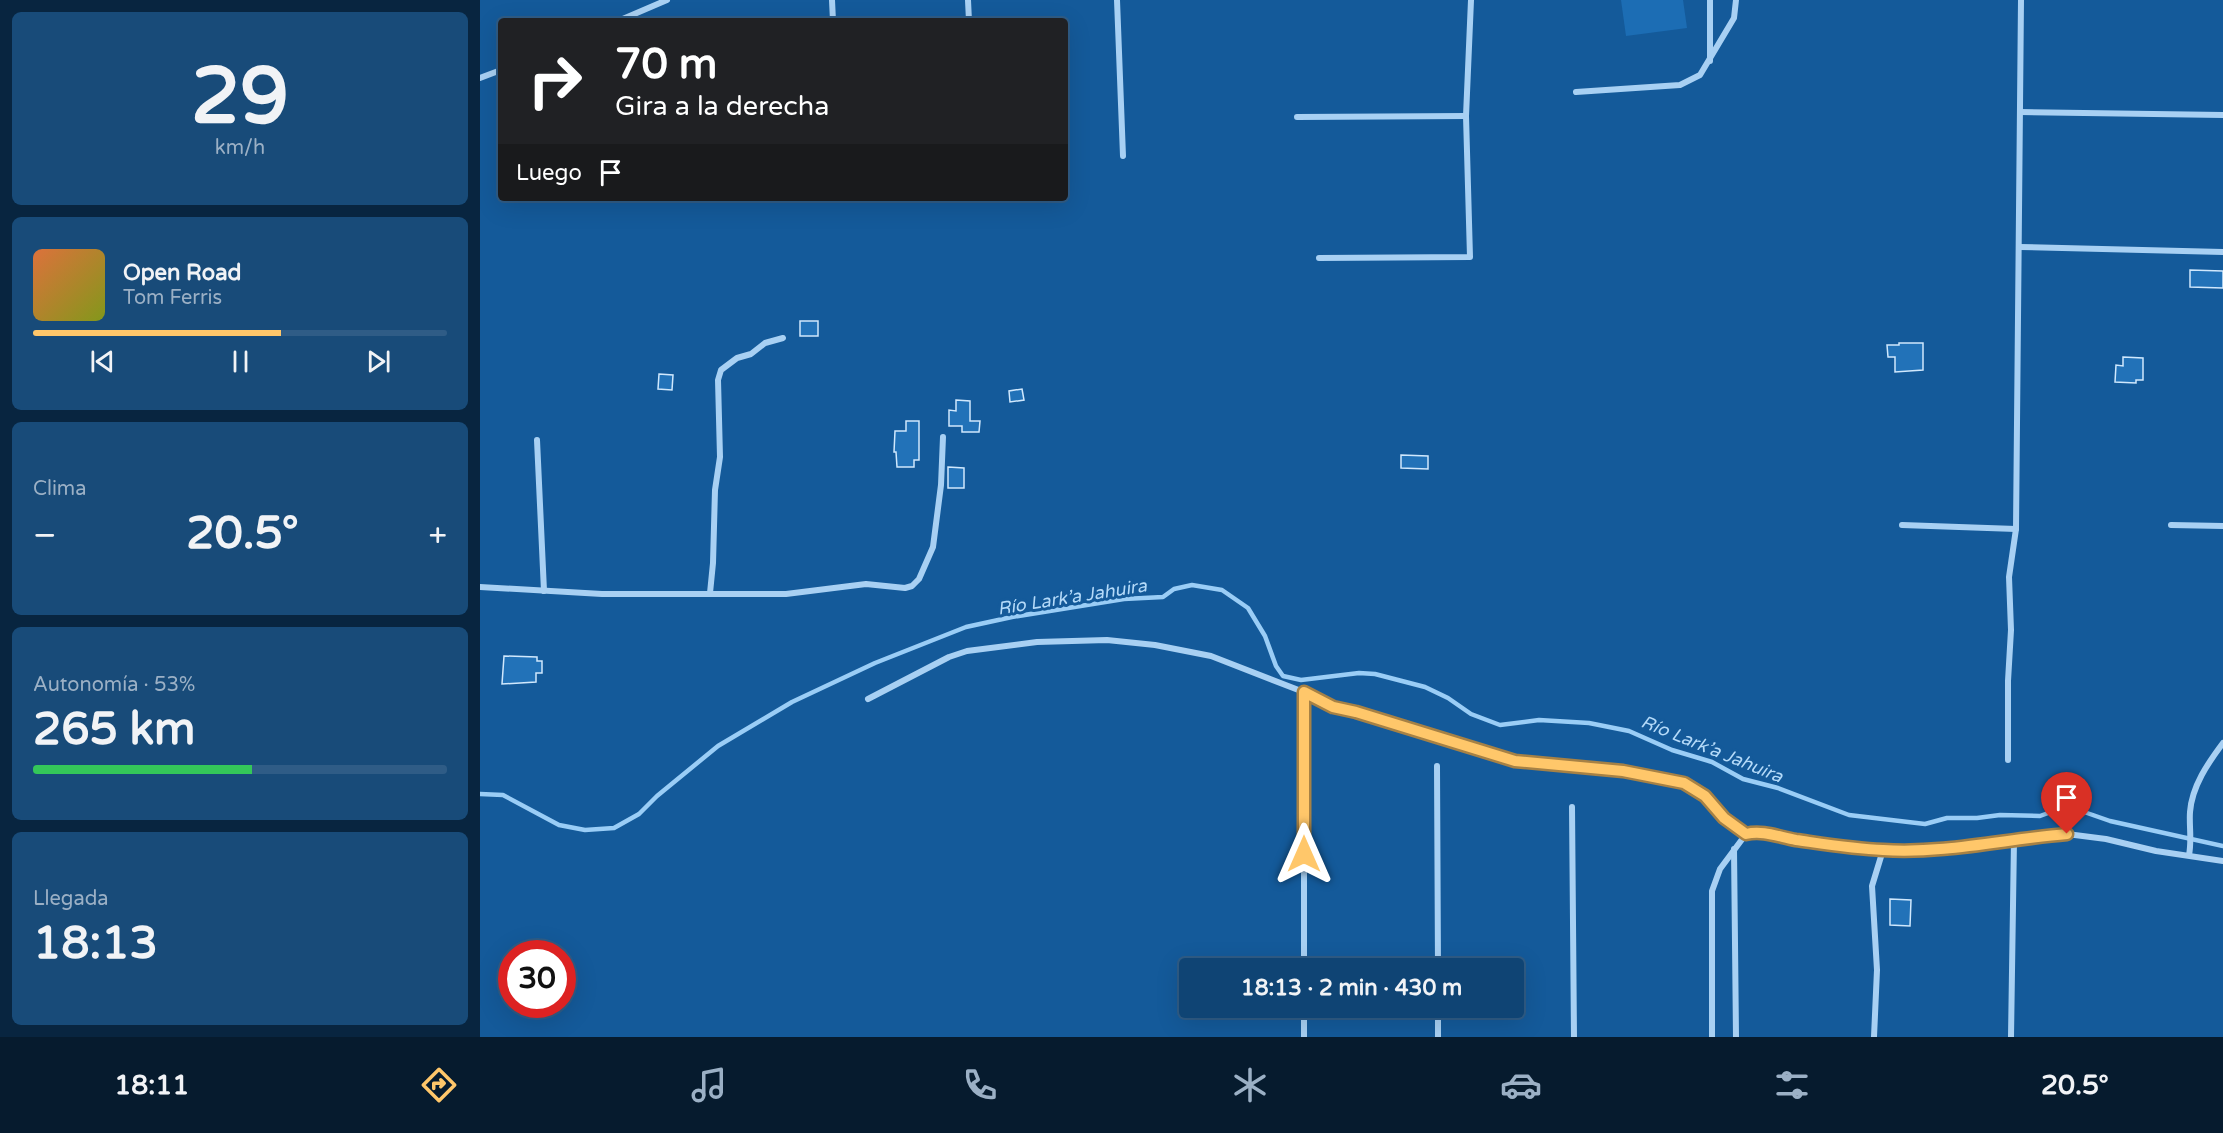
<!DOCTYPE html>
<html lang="es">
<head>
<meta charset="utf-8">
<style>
  body { margin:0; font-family:"Varela Round",sans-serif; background:#184b79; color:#f1f3f6; height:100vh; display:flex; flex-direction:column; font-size:22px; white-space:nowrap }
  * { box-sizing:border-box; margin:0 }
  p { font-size:20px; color:#9bb0c5 }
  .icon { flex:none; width:33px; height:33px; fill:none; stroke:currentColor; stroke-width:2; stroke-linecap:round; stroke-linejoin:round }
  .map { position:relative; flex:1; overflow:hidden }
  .details { display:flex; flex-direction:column; gap:12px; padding:12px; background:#082540; width:480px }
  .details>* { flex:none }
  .top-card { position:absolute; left:18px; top:18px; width:570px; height:183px; border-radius:6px; box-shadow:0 6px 24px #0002,0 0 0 2px #2f5c86; background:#202124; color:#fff; overflow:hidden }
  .speed { position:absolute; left:18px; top:940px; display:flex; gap:12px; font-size:30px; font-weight:700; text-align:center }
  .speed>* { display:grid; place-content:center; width:78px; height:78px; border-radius:50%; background:#0f4474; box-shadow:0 6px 24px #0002,0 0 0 2px #2f5c86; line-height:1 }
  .speed .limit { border:9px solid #d22; background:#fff; color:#111 }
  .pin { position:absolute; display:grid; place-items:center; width:51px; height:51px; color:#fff; margin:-62px -26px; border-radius:50% 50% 50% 0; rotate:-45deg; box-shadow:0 0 6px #0007 }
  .pin .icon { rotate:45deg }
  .me { position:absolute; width:66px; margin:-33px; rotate:0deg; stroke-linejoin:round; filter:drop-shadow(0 0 4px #0008) }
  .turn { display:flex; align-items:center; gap:21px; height:126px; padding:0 18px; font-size:27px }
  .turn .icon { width:78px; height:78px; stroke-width:2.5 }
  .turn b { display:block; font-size:42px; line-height:51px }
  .then { display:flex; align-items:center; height:57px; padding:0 18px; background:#0003; gap:12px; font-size:22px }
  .big { font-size:45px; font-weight:700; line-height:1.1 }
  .details .widget { flex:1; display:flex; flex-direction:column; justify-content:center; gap:9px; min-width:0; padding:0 21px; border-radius:9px; background:#184b79 }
  .details .dial { align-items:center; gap:0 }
  .dial b { font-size:78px; line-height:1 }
  .song { display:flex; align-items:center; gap:18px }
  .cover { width:72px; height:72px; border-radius:9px; background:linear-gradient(135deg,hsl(20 70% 55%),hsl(70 70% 35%)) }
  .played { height:6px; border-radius:3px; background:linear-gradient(90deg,#ffc76a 60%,#2f5c86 60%) }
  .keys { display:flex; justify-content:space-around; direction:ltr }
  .heat { display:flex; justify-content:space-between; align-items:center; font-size:33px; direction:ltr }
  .charge { height:9px; border-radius:4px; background:linear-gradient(90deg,#34c759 53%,#2f5c86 0) }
  .trip { position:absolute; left:699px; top:958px; width:345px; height:60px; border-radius:6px; background:#0f4474; box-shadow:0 6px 24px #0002,0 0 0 2px #2f5c86; font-weight:700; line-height:60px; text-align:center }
  .tab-bar { display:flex; height:96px; justify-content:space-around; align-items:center; background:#061b2e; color:#9bb0c5 }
  .tab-bar .icon { width:42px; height:42px }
  .tab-bar .on { color:#ffc76a }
  .tab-bar b { font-size:27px; color:#f1f3f6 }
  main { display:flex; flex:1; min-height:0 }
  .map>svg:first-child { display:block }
</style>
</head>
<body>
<main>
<section class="details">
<div class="widget dial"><b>29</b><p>km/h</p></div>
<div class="widget">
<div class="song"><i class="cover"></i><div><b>Open Road</b><p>Tom Ferris</p></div></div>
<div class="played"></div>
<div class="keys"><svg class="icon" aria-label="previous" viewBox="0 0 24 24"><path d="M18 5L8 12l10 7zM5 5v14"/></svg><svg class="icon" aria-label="pause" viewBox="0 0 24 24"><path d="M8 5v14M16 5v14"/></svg><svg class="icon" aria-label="next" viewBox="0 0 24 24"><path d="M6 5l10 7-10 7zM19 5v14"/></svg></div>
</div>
<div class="widget"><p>Clima</p>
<div class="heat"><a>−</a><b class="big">20.5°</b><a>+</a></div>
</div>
<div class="widget"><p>Autonomía · 53%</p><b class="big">265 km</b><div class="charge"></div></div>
<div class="widget"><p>Llegada</p><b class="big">18:13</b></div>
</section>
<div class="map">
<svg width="1743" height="1037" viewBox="0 0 1743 1037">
  <rect width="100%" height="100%" fill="#145a9a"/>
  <!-- green -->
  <path fill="#1c6db4" d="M 1141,0 L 1203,0 L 1207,28 L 1146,36 Z"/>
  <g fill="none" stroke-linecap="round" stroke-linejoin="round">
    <!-- stream -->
    <path stroke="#9acdf6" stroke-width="4.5" d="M 0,794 L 23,795 L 79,825 L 105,830 L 134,828 L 159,814 L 177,796 L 238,746 L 312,702 L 395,663 L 486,627 L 532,617 L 644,599 L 683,597 L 694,589 L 712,585 L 742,590 L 768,608 L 785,636 L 796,666 L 803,676 L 821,680 L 879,673 L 895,674 L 945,687 L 968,698 L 991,714 L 1020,725 L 1059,720 L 1109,723 L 1149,731 L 1192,750 L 1232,762 L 1263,779 L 1298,788 L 1369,815 L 1445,824 L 1467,818 L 1497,818 L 1520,815 L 1560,816 L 1587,806 L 1630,821 L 1743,846"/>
  </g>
  <!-- building -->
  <g fill="#2272b8" stroke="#d0e8fd" stroke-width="1.5">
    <path d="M 1710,270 L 1743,271 L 1743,288 L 1710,287 Z"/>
    <rect x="320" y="321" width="18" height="15"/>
    <path d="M 1419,343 L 1443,343 L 1443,370 L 1415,372 L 1415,357 L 1408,357 L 1407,345 L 1419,345 Z"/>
    <path d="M 1643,357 L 1663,358 L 1663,380 L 1656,380 L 1656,383 L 1635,382 L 1636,365 L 1643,366 Z"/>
    <path d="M 179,374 L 193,375 L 192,390 L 178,389 Z"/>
    <path d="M 542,389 L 544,400 L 530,402 L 529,391 Z"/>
    <path d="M 476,400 L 490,401 L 490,421 L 500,421 L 499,432 L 482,432 L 482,426 L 469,426 L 469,410 L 476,411 Z"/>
    <path d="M 426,421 L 439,421 L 439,460 L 434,460 L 434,467 L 417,467 L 416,452 L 414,452 L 415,431 L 426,431 Z"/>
    <path d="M 921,455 L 948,456 L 948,469 L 921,468 Z"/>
    <path d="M 468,467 L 484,468 L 484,488 L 468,488 Z"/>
    <path d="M 24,656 L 57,657 L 57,661 L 62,661 L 62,673 L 56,673 L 56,682 L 22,684 Z"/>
    <path d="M 1410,899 L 1431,900 L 1430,926 L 1410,925 Z"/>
  </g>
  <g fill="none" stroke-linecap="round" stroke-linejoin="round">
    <!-- minor -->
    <g stroke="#a8d0f3" stroke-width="6">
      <path d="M 352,0 L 353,21"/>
      <path d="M 488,0 L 489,21"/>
      <path d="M 637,0 L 643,156"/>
      <path d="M 138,21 L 187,0"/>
      <path d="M 1230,61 L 1230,0"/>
      <path d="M 0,78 L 21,70"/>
      <path d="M 1096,92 L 1200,85 L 1220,75 L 1254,18 L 1256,0"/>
      <path d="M 1540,112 L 1743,115"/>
      <path d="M 817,117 L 986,116"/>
      <path d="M 1540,247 L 1743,252"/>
      <path d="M 839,258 L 990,257 L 986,116 L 991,0"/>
      <path d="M 57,440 L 64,591"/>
      <path d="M 1422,525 L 1536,529"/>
      <path d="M 1691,525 L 1743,526"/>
      <path d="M 0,587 L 122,594 L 306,594 L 386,584 L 425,588 L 432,586 L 439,579 L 453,547 L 461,485 L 463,437"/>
      <path d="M 230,593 L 233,563 L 235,490 L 240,457 L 238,380 L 241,370 L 257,358 L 271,354 L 285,343 L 303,338"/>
      <path d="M 388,699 L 469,657 L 487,651 L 557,642 L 627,640 L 675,645 L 731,656 L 834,696 L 853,707 L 876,712 L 1035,761 L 1143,771 L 1204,783 L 1225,797 L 1244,818 L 1266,834 C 1284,829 1300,837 1318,840 C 1346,844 1375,847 1403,850"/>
      <path d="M 1528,760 L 1528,681 L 1531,630 L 1529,577 L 1536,529 L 1541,0"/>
      <path d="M 957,766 L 958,969"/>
      <path d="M 1092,807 L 1094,1037"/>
      <path d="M 1254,849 L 1256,1037"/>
      <path d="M 1709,855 C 1712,840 1709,826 1710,812 C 1712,786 1728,763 1743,743"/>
      <path d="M 824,969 L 824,692"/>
      <path d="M 958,1008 L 958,1037"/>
      <path d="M 824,1037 L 824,1008"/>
      <path d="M 1232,1037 L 1232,891 L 1240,869 L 1266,834"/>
      <path d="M 1394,1037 L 1397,970 L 1392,886 L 1403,850 L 1483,847 L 1551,837 L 1587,834 L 1626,839 L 1676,851 L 1743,861"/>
      <path d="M 1531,1037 L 1534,840"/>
    </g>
  </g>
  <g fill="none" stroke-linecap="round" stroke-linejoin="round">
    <!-- route casing -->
    <g stroke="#a68145" stroke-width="15">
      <path id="route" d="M 824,854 L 824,692 L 853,707 L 876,712 L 1035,761 L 1143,771 L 1204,783 L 1225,796 L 1244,818 L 1266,834 C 1283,830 1299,837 1316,840 C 1344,844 1374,849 1403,850 C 1465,854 1526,839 1587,834"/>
    </g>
    <!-- route -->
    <use href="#route" stroke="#ffc76a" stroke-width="10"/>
  </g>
  <g text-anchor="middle" stroke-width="6" stroke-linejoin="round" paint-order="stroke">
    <!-- water labels -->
    <g font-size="18" font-style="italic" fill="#b4daf9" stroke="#145a9a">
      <text transform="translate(592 597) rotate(-9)" y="6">Río Lark’a Jahuira</text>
      <text transform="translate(1232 749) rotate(22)" y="6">Río Lark’a Jahuira</text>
    </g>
  </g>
</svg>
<div class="speed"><div class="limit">30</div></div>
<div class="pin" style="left:1587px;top:834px;background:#d93025"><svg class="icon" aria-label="arrive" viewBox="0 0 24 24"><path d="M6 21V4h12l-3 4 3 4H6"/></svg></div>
<svg class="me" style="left:824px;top:854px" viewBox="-20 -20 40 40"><path d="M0-17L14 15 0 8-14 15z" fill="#ffc76a" stroke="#fff" stroke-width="4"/></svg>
<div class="trip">18:13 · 2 min · 430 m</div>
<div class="top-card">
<div class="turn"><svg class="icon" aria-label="right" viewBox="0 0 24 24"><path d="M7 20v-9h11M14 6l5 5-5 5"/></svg><div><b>70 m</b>Gira a la derecha</div></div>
<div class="then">Luego<svg class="icon" aria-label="arrive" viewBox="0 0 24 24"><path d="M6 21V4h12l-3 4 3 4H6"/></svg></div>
</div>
</div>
</main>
<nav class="tab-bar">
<b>18:11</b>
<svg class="icon on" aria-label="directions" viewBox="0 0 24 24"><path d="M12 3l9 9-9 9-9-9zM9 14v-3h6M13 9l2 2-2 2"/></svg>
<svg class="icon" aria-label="music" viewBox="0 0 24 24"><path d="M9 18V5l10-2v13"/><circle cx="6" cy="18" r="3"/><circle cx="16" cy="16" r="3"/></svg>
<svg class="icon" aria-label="phone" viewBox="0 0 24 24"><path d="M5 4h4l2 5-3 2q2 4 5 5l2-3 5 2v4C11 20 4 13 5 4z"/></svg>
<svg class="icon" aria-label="climate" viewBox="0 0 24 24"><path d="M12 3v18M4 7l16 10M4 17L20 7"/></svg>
<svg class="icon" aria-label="car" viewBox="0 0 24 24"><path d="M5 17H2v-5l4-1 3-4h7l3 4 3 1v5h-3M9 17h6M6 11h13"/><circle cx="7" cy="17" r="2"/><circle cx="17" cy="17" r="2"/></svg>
<svg class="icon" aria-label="filters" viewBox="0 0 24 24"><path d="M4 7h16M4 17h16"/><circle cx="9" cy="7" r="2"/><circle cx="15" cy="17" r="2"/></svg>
<b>20.5°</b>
</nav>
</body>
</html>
